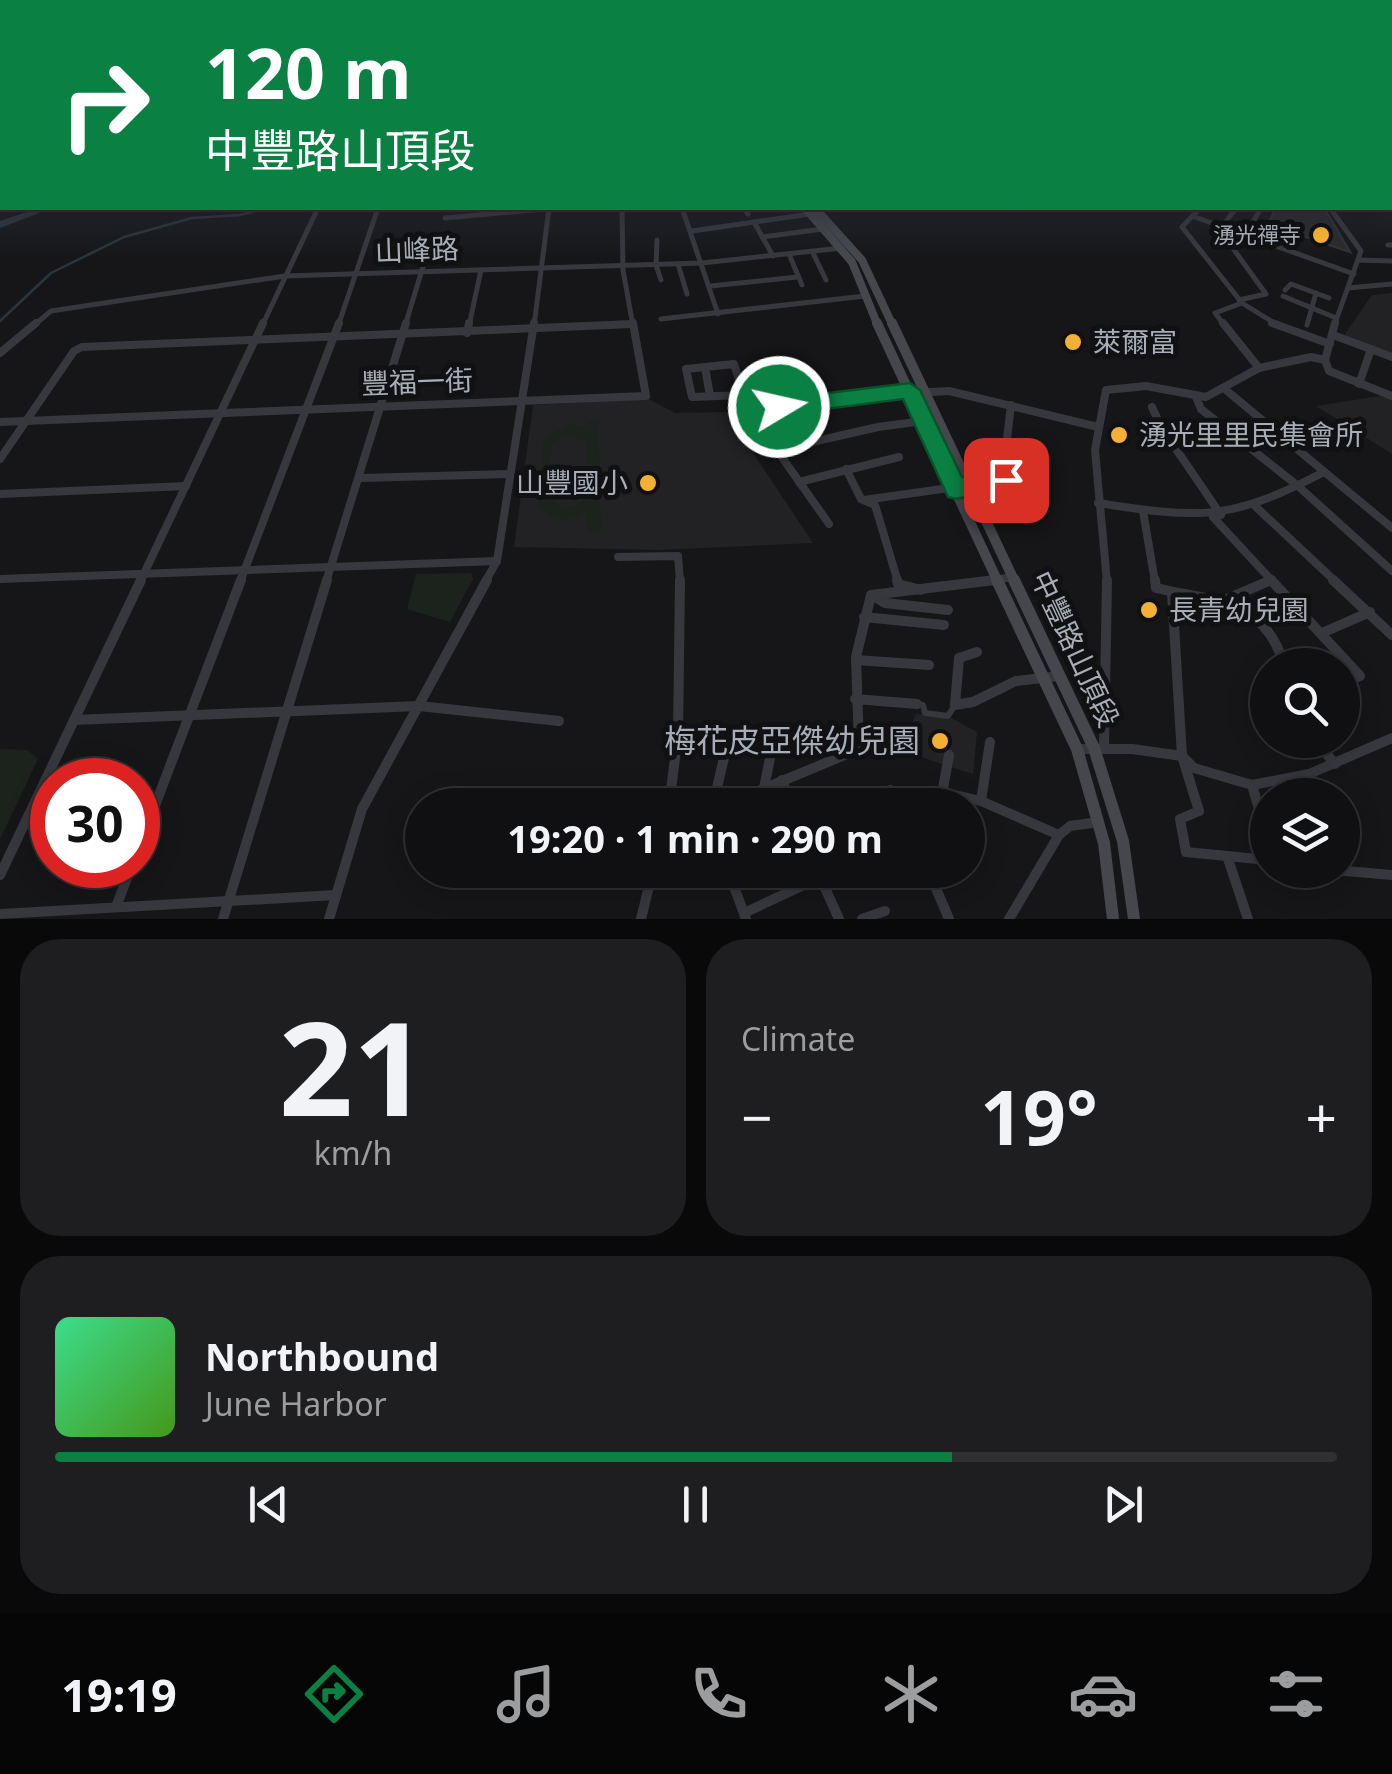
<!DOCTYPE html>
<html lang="en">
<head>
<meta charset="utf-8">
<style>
  body { margin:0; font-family:"Noto Sans","Noto Sans TC",sans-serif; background:#1e1e20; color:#f1f3f6; height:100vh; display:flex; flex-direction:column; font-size:38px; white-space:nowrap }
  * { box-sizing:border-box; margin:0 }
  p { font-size:32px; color:#9c9d9f }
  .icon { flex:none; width:55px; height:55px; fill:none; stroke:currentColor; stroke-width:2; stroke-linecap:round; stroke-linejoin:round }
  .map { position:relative; height:919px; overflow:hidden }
  .details { display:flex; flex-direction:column; gap:20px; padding:20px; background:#09090a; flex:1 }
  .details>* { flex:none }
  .guide { position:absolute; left:0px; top:0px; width:1392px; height:210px; box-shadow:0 5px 25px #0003,0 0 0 2px #303032; background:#0b8043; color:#fff; overflow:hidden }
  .buttons { position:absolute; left:1250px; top:648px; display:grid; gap:20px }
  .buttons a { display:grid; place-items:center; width:110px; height:110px; border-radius:50%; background:#101012; box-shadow:0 5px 25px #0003,0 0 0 2px #303032; font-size:50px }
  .speed { position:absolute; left:30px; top:758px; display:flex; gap:20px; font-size:50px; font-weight:700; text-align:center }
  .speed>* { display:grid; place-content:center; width:130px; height:130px; border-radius:50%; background:#101012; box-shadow:0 5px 25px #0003,0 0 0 2px #303032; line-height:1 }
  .speed .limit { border:15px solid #d22; background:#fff; color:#111 }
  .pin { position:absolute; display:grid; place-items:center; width:85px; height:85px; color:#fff; margin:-42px; border-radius:20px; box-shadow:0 5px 15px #0006 }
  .me { position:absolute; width:110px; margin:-55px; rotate:81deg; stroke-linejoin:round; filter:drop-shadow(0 0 8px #0008) }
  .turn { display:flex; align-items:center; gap:35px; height:210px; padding:0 40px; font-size:45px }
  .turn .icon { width:130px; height:130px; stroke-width:2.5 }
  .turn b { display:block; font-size:70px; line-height:85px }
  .big { font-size:75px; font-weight:700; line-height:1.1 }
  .details .widget { flex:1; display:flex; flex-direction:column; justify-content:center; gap:15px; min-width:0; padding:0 35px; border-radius:40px; background:#1e1e20 }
  .details .dial { align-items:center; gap:0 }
  .dial b { font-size:130px; line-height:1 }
  .song { display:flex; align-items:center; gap:30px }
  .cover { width:120px; height:120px; border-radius:15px; background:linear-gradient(135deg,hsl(150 70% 55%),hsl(100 70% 35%)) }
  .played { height:10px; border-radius:5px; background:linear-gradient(90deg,#0b8043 70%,#303032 70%) }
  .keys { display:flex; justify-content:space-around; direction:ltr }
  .heat { display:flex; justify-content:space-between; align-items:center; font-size:55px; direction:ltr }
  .details .tiles { flex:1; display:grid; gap:20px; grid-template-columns:1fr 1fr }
  .widget:last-child { grid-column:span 2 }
  .trip { position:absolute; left:405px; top:788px; width:580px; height:100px; border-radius:50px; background:#101012; box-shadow:0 5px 25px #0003,0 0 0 2px #303032; font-weight:700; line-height:100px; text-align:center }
  .dock { display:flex; height:160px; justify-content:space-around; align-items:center; background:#060607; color:#9c9d9f }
  .dock .icon { width:70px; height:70px }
  .dock .current { color:#0b8043 }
  .dock b { font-size:45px; color:#f1f3f6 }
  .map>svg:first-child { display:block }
</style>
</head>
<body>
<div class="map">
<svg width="1392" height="919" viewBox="0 0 1392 919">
  <rect width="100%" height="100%" fill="#161618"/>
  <!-- built -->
  <g fill="#222225">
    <path d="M 1392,293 L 1392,353 L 1343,337 L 1372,295 Z"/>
    <path d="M 1392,394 L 1392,454 L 1316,406 Z"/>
    <path d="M 649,399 L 675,413 L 726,412 L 813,543 L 659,550 L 514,547 L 533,405 Z"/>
    <path d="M 916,714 L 948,716 L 977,732 L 973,774 L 899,750 Z"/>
  </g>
  <!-- green -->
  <g fill="#1c231d" fill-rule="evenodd">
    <path d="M 598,421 L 601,530 L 587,532 L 585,512 C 567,525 552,521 538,504 L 544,438 L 569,424 L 587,427 L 588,422 ZM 570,434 L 587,443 L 587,493 L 574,506 L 561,508 L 548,496 L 552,443 Z"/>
    <path d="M 471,573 L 473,579 L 450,622 L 407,609 L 416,574 Z"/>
    <path d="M 0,749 L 27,750 L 38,759 L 0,839 Z"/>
  </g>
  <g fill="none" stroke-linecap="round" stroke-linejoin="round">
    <!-- stream -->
    <path stroke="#2c353c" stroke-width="2.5" d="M 0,321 L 51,273 L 124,237 L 192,218 L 240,215 L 267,208"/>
    <!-- river -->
    <path fill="#2c353c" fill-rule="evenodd" d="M 39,208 L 52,208 L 0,228 L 0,221 Z"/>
  </g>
  <!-- building -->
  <path fill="#29292c" stroke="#303034" stroke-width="2.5" d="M 1276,208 L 1324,208 L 1350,252 L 1268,224 Z"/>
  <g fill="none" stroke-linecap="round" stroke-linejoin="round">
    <!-- pedestrian -->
    <path stroke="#37383d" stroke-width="6" d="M 917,704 L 923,705 L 925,713 L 948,716 L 955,705"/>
    <!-- minor-far2 -->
    <g stroke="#37383d" stroke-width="5">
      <path d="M 622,208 L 623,270 L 633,326"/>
      <path d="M 682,208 L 718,314"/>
      <path d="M 744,208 L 748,214"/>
      <path d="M 1200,208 L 1182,227 L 1242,303 L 1215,313 L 1225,326"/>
      <path d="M 1330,208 L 1361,251 L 1334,326"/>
      <path d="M 1192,216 L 1354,274"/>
      <path d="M 445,218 L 555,208"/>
      <path d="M 754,222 L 773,256"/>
      <path d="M 1216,225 L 1266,294 L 1239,300"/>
      <path d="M 1222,227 L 1236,208"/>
      <path d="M 692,231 L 810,214"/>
      <path d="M 762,237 L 823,229"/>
      <path d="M 657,240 L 656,265 L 661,280"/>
      <path d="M 1241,242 L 1261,208"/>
      <path d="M 1388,245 L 1392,245"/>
      <path d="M 812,251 L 826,280"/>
      <path d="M 789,254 L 802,285"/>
      <path d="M 1358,260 L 1392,261"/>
      <path d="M 678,264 L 687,294"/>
      <path d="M 711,286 L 797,277"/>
      <path d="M 1348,288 L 1392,284"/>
      <path d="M 1285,290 L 1291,284 L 1329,298"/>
      <path d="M 1283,296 L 1336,318"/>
      <path d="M 1242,303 L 1279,326"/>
      <path d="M 661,319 L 865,296"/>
      <path d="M 1307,325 L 1316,293"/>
      <path d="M 33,326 L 51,311 L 285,276 L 702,263 L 842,248"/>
      <path d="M 262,326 L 318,208"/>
      <path d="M 338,326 L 378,208"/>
      <path d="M 405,326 L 428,250"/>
      <path d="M 469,326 L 481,270"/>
      <path d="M 534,326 L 549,208"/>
      <path d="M 608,326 L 633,324"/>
    </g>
    <!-- minor-far1 -->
    <g stroke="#37383d" stroke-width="8">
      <path d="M 1272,323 L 1330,344"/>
      <path d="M 467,333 L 469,323"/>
      <path d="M 1333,335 L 1392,357"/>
      <path d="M 0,353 L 36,323"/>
      <path d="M 1325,360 L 1329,371 L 1392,396"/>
      <path d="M 734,364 L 744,395 L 692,397 L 686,369 Z"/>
      <path d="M 705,367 L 710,396"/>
      <path d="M 1259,368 L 1311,357 L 1325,360 L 1335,323"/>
      <path d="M 1359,384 L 1371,349"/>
      <path d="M 1226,390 L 1392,528"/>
      <path d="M 744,395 L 750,412 L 829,524"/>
      <path d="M 1196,397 L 1201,409 L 1298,486 L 1392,571"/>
      <path d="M 1152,407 L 1161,427 L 1221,515"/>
      <path d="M 731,414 L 854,396 L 949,391 L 1098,427"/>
      <path d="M 0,422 L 646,396 L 633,323"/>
      <path d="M 777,450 L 878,427 L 938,419"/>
      <path d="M 0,459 L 74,351 L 82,347 L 633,324"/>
      <path d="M 846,469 L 861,499 L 875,505 L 898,582"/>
      <path d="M 360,478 L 512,474"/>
      <path d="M 1006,480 L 1003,472 L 1011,405"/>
      <path d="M 799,482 L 899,457"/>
      <path d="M 0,494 L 186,486"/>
      <path d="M 864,500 L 1006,480 L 1042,488"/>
      <path d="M 1098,503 C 1201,519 1230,521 1324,472"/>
      <path d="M 1255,506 L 1336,582"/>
      <path d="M 1143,511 L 1155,582"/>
      <path d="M 1213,517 L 1273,582"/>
      <path d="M 618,557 L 678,556 L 680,582"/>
      <path d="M 0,579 L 497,561"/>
      <path d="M 140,582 L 263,323"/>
      <path d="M 240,582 L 339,323"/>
      <path d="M 326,582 L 406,323"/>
      <path d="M 485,582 L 497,561 L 534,323"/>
      <path d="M 980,582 L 1013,577"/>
      <path d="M 1107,582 L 1095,450 L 1106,390 L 1146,386 L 1206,397 L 1259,368 L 1223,323"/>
      <path d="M 1265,582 L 1271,580"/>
    </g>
    <!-- minor -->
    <g stroke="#37383d" stroke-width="10">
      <path d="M 897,580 L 898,584 L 921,590"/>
      <path d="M 1155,580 L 1156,588 C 1214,602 1265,598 1284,665"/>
      <path d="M 1271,580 L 1360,676 L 1342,683"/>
      <path d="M 1333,580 L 1392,635"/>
      <path d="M 1172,592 L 1182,756 L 1199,811 L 1180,819 L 1186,852 L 1268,860"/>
      <path d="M 875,597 L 885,603 L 948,610"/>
      <path d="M 1222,601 L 1271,580"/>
      <path d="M 864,617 L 944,625"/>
      <path d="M 1322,633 L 1370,612"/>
      <path d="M 977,652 L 959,658 L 955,705 L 973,702 L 1016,681 L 1060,676"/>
      <path d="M 856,660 L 929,665"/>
      <path d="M 855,699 L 917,704"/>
      <path d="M 74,720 L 419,706 L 559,721"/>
      <path d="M 1315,740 L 1335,764"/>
      <path d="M 859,746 L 856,657 L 871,595 L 995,580"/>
      <path d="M 1104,747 L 1107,580"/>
      <path d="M 1077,749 L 1132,749 L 1182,756 L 1194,768 L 1252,785 L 1309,774 L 1392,738"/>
      <path d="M 782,780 L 791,805"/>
      <path d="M 1252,785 L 1268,840"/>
      <path d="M 764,788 L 774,738"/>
      <path d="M 942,792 L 981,801 L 1059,835"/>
      <path d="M 981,801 L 990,742"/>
      <path d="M 669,805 L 678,735 L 680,580"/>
      <path d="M 713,805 L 730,732"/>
      <path d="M 725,805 L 878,741"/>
      <path d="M 855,805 L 890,790"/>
      <path d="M 940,805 L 949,755"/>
      <path d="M 138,850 L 241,580"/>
      <path d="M 1227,856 L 1248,919"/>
      <path d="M 728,870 L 746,919"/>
      <path d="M 817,870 L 839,919"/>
      <path d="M 933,870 L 932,879 L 949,919"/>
      <path d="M 1334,870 L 1392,875"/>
      <path d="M 0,875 L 141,580"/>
      <path d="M 116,907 L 132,865"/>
      <path d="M 744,913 L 836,870"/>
      <path d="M 0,914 L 336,895"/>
      <path d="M 223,919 L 327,580"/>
      <path d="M 329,919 L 362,809 L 487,580"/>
      <path d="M 641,919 L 653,870"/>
      <path d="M 862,919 L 885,911"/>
      <path d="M 1009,919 L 1059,835 L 1070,826 L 1099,822"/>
    </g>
    <!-- secondary-far2 -->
    <g stroke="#45474d" stroke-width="8">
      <path d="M 805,208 L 852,262 L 878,326"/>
      <path d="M 815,208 L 862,260 L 893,326"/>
    </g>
    <!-- secondary-far1 -->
    <g stroke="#45474d" stroke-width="10">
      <path d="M 877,323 L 998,582"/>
      <path d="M 892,323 L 1015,582"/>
    </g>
    <!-- secondary -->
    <g stroke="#45474d" stroke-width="12">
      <path d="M 997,580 L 1077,749 L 1104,843 L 1113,919"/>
      <path d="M 1014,580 L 1094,748 L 1123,841 L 1134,919"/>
    </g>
  </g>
  <!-- sky -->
  <linearGradient id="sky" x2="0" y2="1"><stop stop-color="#0c0c0d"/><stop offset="0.5" stop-color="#363c48"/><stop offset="1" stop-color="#363c48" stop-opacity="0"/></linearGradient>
  <rect width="1392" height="258" fill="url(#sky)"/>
  <!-- route -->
  <path fill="#0b8043" stroke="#07532c" stroke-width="2.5" d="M 910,383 L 920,390 L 962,477 L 1006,471 L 1018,480 L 1014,487 L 956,499 L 948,497 L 903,399 L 779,415 L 769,407 L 779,399 Z"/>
  <!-- markers -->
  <g fill="#f2b134" stroke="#111113" stroke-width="4">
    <circle cx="1321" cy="235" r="10"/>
    <circle cx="1073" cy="342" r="10"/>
    <circle cx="1119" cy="435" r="10"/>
    <circle cx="648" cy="483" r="10"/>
    <circle cx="1149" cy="610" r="10"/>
    <circle cx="940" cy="741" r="10"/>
  </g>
  <g text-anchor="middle" stroke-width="10" stroke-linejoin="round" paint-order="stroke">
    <!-- far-poi labels -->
    <g font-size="22" fill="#a8adb8" stroke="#111113" text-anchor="end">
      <text x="1301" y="243">湧光禪寺</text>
    </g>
    <!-- street labels -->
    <g font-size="28" fill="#a8adb8" stroke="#111113">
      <text transform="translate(417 250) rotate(-2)" y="10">山峰路</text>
      <text transform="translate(417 382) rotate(-2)" y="10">豐福一街</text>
      <text transform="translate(1075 649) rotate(65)" y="10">中豐路山頂段</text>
    </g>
    <!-- poi labels -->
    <g font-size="28" fill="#a8adb8" stroke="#111113" text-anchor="start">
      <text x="1093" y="352">萊爾富</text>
      <text x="1139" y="445">湧光里里民集會所</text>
      <text x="628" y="493" text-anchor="end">山豐國小</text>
      <text x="1169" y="620">長青幼兒園</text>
    </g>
    <!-- near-poi labels -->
    <g font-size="32" fill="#a8adb8" stroke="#111113" text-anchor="end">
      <text x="920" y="752">梅花皮亞傑幼兒園</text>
    </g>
  </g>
</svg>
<div class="buttons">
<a><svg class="icon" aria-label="search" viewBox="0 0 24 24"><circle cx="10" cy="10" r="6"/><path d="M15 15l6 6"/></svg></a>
<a><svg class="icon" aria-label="layers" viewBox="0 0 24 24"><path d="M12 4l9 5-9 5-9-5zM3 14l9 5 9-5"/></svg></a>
</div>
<div class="speed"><div class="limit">30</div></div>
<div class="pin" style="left:1006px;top:480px;background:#d93025"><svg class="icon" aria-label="arrive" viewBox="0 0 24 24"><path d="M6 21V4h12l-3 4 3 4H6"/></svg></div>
<svg class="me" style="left:779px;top:407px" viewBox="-20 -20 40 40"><circle r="17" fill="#0b8043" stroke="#fff" stroke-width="3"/><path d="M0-11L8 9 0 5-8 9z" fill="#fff"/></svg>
<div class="trip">19:20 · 1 min · 290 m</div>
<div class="guide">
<div class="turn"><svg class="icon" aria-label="right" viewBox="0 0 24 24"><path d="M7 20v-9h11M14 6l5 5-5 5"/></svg><div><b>120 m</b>中豐路山頂段</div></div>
</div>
</div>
<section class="details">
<div class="tiles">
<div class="widget dial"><b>21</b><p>km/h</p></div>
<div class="widget"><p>Climate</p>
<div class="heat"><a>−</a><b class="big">19°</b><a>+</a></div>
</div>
<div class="widget">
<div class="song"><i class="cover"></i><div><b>Northbound</b><p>June Harbor</p></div></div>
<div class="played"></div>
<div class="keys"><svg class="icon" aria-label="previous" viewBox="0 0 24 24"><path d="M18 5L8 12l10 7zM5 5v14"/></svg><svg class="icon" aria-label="pause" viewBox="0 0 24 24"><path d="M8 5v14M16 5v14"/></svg><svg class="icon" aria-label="next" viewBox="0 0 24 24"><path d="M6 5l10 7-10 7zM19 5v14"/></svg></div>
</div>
</div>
</section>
<nav class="dock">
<b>19:19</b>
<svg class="icon current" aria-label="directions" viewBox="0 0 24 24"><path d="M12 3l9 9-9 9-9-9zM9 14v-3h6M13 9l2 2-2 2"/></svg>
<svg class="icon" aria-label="music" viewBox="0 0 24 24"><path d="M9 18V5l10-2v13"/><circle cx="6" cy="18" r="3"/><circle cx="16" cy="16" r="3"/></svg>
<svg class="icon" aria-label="phone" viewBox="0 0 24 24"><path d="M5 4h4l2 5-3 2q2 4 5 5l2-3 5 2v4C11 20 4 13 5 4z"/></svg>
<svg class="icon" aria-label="climate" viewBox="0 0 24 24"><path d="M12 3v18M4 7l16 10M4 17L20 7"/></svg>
<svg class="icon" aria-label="car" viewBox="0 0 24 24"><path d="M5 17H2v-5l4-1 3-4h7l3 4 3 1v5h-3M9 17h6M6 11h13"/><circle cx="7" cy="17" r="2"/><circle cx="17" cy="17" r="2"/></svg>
<svg class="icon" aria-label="filters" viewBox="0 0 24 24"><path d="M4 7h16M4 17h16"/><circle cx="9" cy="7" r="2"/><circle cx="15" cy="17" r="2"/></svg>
</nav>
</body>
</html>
